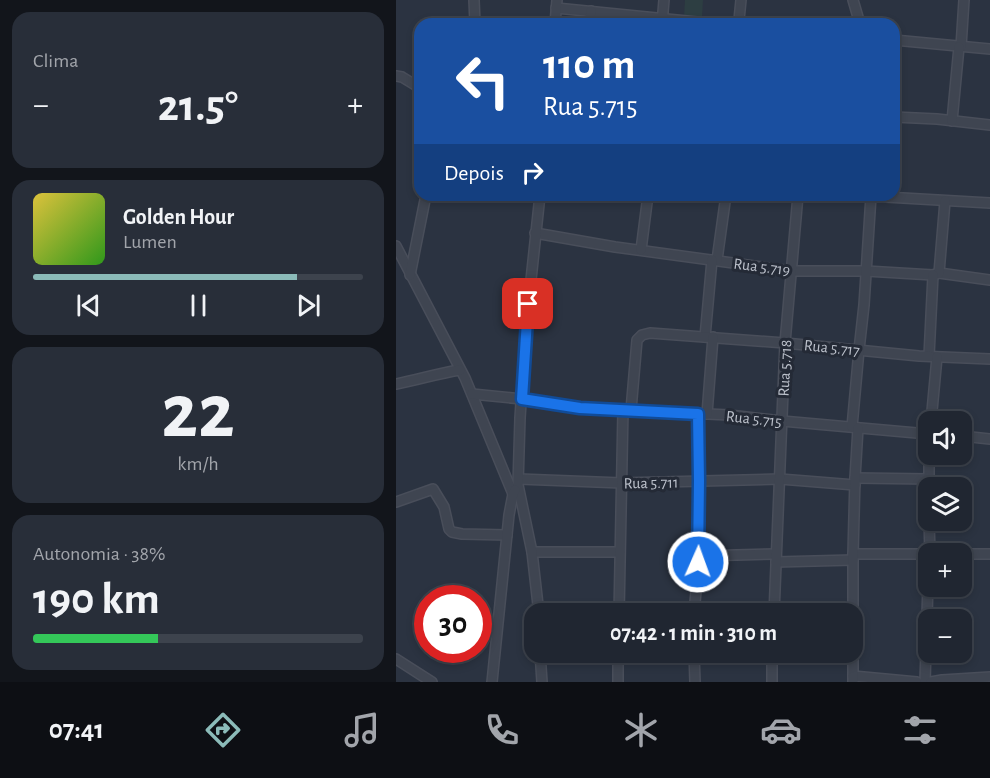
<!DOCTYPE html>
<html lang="pt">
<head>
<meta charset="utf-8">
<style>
  body { margin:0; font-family:"Alegreya Sans",sans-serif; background:#282e39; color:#f1f3f6; height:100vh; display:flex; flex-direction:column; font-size:22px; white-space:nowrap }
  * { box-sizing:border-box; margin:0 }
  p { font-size:20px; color:#a2a5ab }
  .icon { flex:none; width:33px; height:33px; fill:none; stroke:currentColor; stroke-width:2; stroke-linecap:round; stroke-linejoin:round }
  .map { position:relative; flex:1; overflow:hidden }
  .drawer { display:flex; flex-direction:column; gap:12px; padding:12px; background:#12151b; width:396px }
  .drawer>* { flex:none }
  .hud { position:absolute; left:18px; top:18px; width:486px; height:183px; border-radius:18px; box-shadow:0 3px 9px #0003,0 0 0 2px #3d434d; background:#1a4fa0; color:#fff; overflow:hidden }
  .controls { position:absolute; left:522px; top:411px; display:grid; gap:12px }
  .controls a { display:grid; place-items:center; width:54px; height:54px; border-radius:12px; background:#202631; box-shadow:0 3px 9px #0003,0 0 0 2px #3d434d; font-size:30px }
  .speed { position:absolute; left:18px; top:585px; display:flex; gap:12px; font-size:30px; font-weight:700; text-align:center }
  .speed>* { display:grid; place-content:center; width:78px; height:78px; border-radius:50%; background:#202631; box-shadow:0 3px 9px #0003,0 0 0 2px #3d434d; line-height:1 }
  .speed .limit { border:9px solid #d22; background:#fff; color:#111 }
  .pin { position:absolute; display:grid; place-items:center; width:51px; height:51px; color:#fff; margin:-26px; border-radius:12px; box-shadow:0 3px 9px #0006 }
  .me { position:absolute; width:66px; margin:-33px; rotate:2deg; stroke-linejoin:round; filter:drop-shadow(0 0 4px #0008) }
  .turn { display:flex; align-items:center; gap:21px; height:126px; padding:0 30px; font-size:27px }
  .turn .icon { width:78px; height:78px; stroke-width:2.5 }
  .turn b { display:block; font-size:42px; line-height:51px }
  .then { display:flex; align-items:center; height:57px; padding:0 30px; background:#0003; gap:12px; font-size:22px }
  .big { font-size:45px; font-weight:700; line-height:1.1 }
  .drawer .card { flex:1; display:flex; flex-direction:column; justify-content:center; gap:9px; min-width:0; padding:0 21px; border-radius:18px; background:#282e39 }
  .drawer .dial { align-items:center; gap:0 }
  .dial b { font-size:78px; line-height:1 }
  .song { display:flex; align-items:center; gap:18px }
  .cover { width:72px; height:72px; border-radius:9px; background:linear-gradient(135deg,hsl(50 70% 55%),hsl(110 70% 35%)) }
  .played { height:6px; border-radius:3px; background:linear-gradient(90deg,#8bbbb9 80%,#3d434d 80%) }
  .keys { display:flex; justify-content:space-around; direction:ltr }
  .heat { display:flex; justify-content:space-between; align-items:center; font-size:33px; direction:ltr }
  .charge { height:9px; border-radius:4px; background:linear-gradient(90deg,#34c759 38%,#3d434d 0) }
  .trip { position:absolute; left:128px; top:603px; width:339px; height:60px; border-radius:18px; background:#202631; box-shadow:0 3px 9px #0003,0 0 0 2px #3d434d; font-weight:700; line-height:60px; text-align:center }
  .menu { display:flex; height:96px; justify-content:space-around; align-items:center; background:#0d0f14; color:#a2a5ab }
  .menu .icon { width:42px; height:42px }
  .menu .active { color:#8bbbb9 }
  .menu b { font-size:27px; color:#f1f3f6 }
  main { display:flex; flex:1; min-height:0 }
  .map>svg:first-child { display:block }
</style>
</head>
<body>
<main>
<section class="drawer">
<div class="card"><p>Clima</p>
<div class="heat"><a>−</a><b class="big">21.5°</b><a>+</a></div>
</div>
<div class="card">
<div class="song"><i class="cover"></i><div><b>Golden Hour</b><p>Lumen</p></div></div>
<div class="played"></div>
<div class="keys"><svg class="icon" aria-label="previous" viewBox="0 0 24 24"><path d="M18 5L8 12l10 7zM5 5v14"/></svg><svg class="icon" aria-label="pause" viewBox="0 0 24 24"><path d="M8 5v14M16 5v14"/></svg><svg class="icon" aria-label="next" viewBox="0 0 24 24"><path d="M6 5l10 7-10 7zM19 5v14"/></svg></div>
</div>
<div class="card dial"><b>22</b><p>km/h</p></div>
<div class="card"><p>Autonomia · 38%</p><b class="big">190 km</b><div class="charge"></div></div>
</section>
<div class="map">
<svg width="594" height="682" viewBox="0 0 594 682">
  <rect width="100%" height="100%" fill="#2b3341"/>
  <!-- green -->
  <path fill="#2d3e42" d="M 289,0 L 307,0 L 306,17 L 303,19 L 288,17 Z"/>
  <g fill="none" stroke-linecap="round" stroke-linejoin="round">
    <!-- minor casing -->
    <g stroke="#494e5a" stroke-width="12">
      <g id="minor">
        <path d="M 78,0 L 79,24"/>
        <path d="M 457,0 L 464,24"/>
        <path d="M 160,8 L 301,22"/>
        <path d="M 392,23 L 394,24"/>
        <path d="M 159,24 L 161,0"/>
        <path d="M 193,24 L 195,11"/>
        <path d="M 266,24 L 268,0"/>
        <path d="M 319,24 L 322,24"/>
        <path d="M 340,24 L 343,20 L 345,0"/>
        <path d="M 498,40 L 594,49"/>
        <path d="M 565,47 L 568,0"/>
        <path d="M 0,76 L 6,77 L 24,88"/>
        <path d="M 498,117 L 541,119 L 594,125"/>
        <path d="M 556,121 L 563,47"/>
        <path d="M 455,195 L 594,203"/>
        <path d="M 139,233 L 219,247 L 396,271 L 470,271 L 537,275 L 543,273 L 594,280"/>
        <path d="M 0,246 L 69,378 L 117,494"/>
        <path d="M 245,250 L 252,195"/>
        <path d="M 321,260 L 330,195"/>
        <path d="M 543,273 L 549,201"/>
        <path d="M 14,275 L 30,195"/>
        <path d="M 309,337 L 316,260"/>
        <path d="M 533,356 L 537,275"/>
        <path d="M 0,384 C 22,380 43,373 64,370"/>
        <path d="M 76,394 L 126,399 L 184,408 L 333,415 L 386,421 L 532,434"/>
        <path d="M 235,410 L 241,340 L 246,335 L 254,333 L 389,343 L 523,356 L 594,359"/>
        <path d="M 311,414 L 317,337"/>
        <path d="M 535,422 L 541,357"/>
        <path d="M 456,427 L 463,350 L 468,305 L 475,196"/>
        <path d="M 566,436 L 594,439"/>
        <path d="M 459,478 L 533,479"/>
        <path d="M 123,479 L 226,483 L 384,479 L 459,485"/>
        <path d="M 533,488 L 533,454"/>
        <path d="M 0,502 L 37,489 L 48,507 L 53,529 L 56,532 L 66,534 L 111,535"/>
        <path d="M 533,520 L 534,554"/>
        <path d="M 136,552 L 224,552"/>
        <path d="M 457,554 L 565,554"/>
        <path d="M 566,554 L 594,554"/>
        <path d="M 303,556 L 380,554"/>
        <path d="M 380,562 L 457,560"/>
        <path d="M 143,614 L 136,552 L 122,485 L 124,418 L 130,327 L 144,195"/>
        <path d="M 223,614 L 227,410"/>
        <path d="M 298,614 L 303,556 L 302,414"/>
        <path d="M 378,614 L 389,343 L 402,195"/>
        <path d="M 144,652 L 146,682"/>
        <path d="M 298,652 L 299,682"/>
        <path d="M 0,659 L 36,682"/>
        <path d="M 457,676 L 521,682"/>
        <path d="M 96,682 L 113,515 L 117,494 L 119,490"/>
        <path d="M 222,682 L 222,652"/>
        <path d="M 376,682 L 376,652"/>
        <path d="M 457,682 L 457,554 L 459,478 L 462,428"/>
        <path d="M 529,682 L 532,583"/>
        <path d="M 535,682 L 546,680 L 594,677"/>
      </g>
    </g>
    <!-- minor -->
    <use href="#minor" stroke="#3f4551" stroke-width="9"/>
  </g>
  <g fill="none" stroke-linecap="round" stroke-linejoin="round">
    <!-- route casing -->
    <g stroke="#114b97" stroke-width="15">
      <path id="route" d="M 132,304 L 126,399 L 184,408 L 302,414 L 303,481 L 302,562"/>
    </g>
    <!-- route -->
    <use href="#route" stroke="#1a73e8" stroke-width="10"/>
  </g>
  <g text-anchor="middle" stroke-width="6" stroke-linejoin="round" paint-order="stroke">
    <!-- street labels -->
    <g font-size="16" fill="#bcc1cb" stroke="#242a36">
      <text transform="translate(366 266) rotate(7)" y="6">Rua 5.719</text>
      <text transform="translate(436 347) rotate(6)" y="6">Rua 5.717</text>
      <text transform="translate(388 368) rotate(-87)" y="6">Rua 5.718</text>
      <text transform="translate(358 418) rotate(6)" y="6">Rua 5.715</text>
      <text transform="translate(255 482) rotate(-1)" y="6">Rua 5.711</text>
    </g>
  </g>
</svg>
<div class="controls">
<a><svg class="icon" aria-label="sound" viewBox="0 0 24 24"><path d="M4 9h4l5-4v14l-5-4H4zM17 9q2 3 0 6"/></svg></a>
<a><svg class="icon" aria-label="layers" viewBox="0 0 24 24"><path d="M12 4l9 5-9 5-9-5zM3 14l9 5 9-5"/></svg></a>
<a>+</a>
<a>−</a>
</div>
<div class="speed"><div class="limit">30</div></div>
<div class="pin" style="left:132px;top:304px;background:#d93025"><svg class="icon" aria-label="arrive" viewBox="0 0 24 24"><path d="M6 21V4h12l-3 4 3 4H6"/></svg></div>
<svg class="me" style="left:302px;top:562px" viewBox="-20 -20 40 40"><circle r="17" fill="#1a73e8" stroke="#fff" stroke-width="3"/><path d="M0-11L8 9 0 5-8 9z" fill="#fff"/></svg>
<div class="trip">07:42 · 1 min · 310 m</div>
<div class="hud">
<div class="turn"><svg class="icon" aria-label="left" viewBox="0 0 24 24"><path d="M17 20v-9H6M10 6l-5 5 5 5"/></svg><div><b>110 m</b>Rua 5.715</div></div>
<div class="then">Depois<svg class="icon" aria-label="right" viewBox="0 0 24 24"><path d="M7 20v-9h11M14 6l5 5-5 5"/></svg></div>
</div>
</div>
</main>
<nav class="menu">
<b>07:41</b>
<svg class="icon active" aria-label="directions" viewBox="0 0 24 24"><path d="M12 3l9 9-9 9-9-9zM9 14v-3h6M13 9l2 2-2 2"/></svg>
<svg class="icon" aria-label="music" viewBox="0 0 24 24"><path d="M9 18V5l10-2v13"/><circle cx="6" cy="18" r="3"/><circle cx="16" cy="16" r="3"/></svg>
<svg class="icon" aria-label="phone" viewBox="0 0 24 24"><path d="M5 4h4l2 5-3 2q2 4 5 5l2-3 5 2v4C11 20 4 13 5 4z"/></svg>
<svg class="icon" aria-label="climate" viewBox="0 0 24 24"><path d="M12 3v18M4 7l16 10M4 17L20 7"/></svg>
<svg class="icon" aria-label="car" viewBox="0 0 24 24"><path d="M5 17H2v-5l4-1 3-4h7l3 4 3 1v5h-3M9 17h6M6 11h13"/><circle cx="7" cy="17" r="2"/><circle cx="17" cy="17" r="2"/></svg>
<svg class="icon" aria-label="filters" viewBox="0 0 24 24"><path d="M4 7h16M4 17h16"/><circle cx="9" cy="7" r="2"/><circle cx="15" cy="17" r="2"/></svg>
</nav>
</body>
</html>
